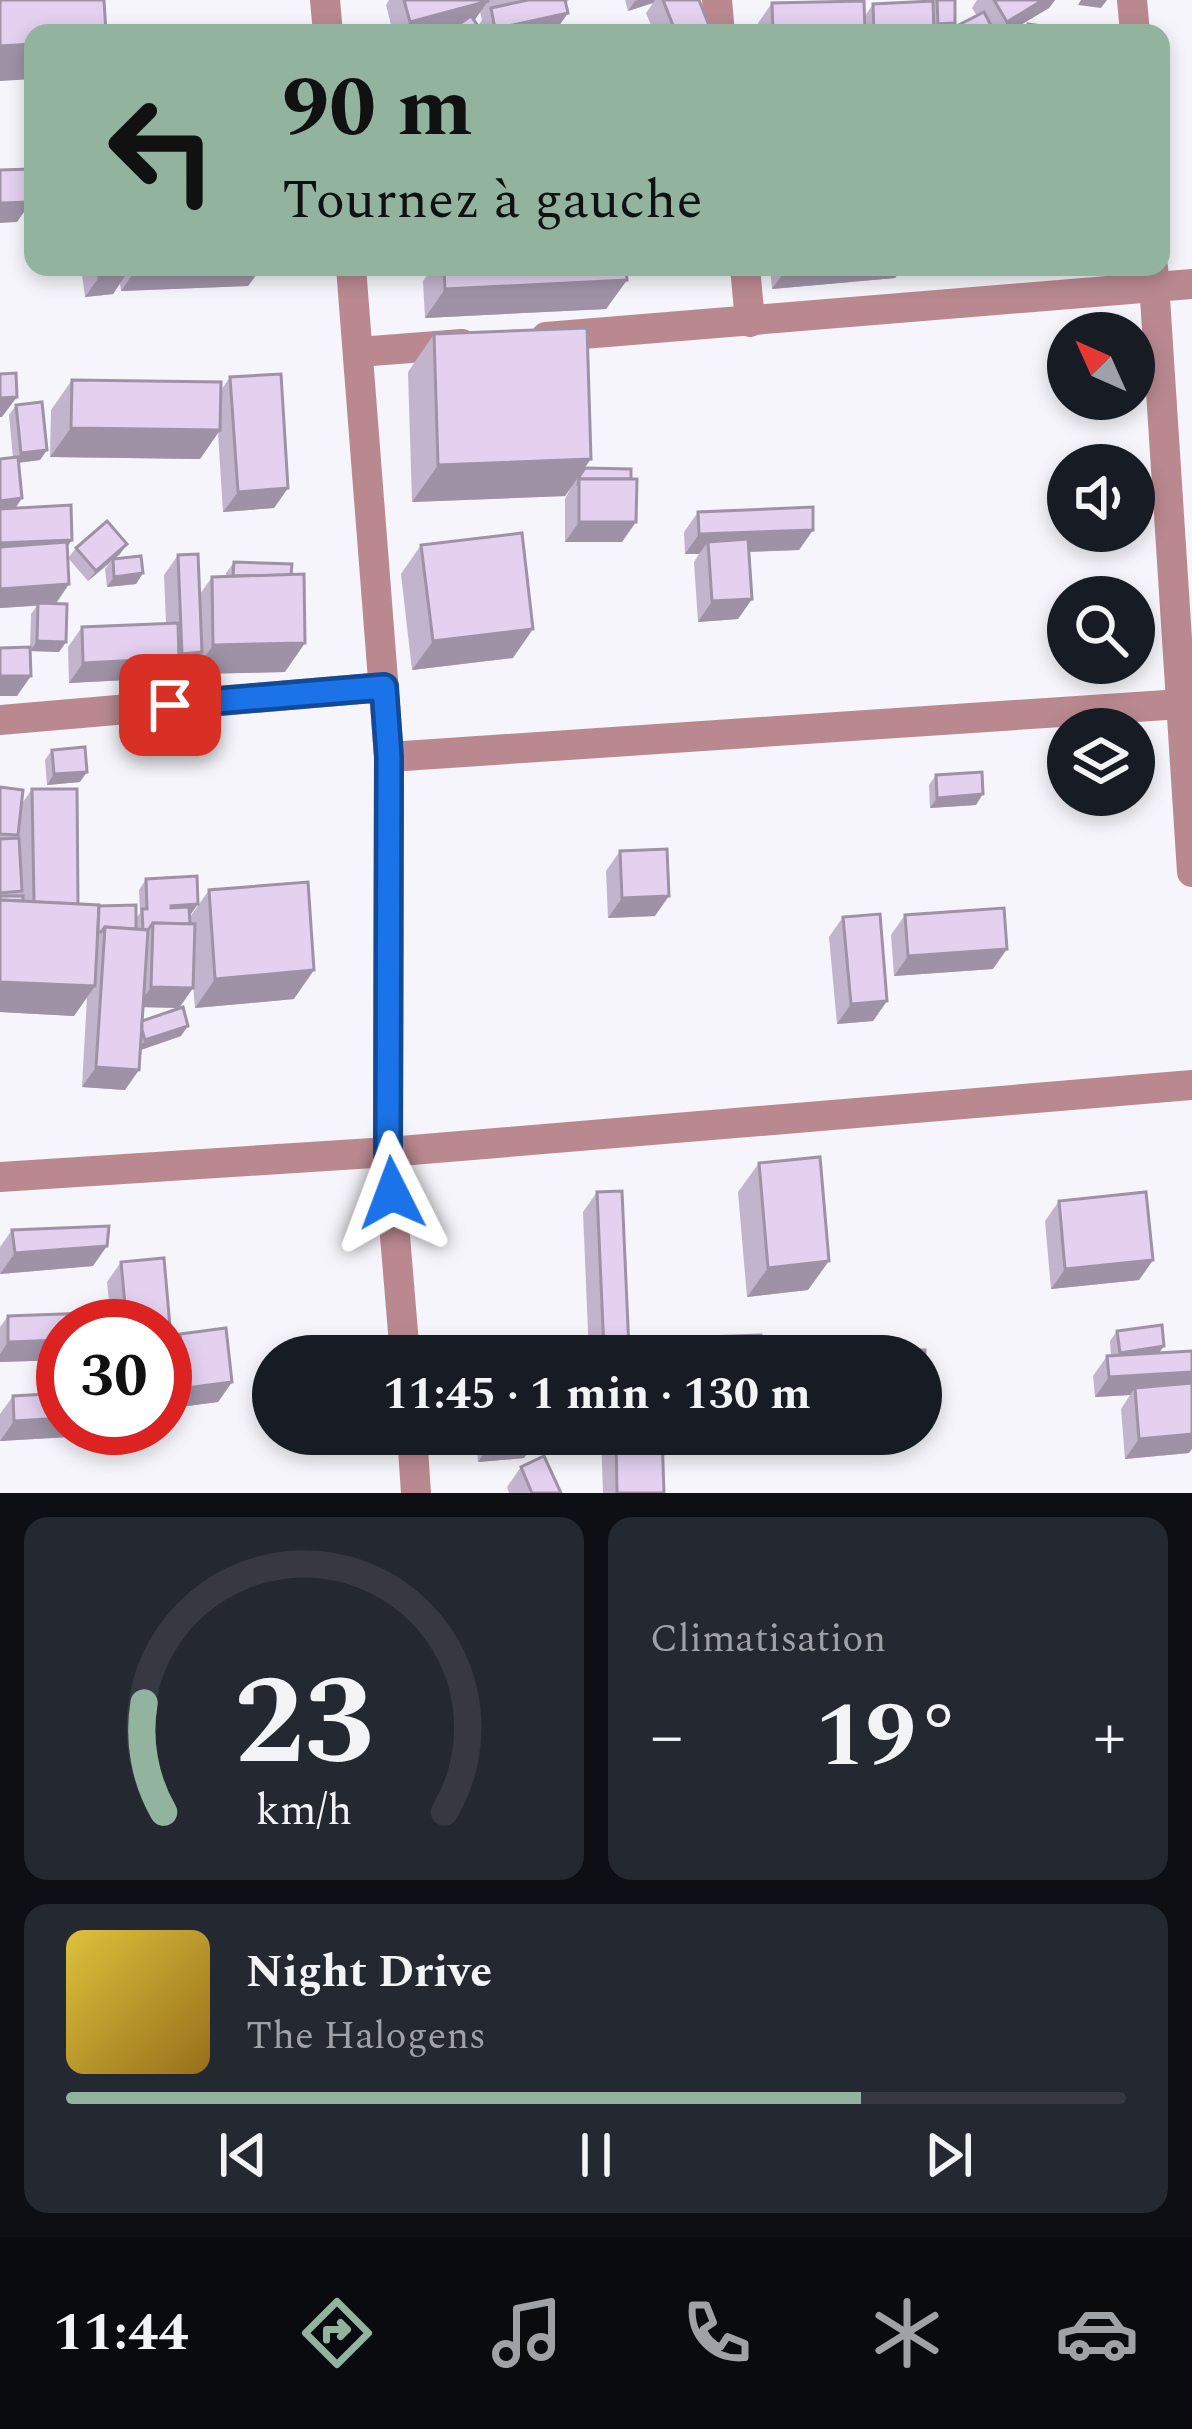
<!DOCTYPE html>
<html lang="fr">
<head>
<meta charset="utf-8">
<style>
  body { margin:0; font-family:Spectral,serif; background:#242831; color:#f1f3f6; height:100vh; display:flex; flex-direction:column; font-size:45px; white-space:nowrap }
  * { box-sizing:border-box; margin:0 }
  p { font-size:39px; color:#9ea1a6 }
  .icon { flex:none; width:66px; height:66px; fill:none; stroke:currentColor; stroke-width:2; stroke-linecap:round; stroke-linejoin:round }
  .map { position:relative; height:1493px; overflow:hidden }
  .details { display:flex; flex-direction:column; gap:24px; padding:24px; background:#0d0f14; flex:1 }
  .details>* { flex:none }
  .hud { position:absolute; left:24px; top:24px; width:1146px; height:252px; border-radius:24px; box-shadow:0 6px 18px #0003; background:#92b49f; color:#111; overflow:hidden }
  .needle { width:78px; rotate:315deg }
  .tools { position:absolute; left:1047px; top:312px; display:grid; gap:24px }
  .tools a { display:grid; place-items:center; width:108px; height:108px; border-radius:50%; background:#171b24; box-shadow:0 6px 18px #0003; font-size:60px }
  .speed { position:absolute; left:36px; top:1299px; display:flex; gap:24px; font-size:60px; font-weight:700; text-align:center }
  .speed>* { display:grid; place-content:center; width:156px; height:156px; border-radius:50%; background:#171b24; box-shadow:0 6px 18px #0003; line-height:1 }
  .speed .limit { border:18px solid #d22; background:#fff; color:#111 }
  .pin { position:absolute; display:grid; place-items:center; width:102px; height:102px; color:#fff; margin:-51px; border-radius:24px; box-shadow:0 6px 18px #0006 }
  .me { position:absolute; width:132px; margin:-66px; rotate:357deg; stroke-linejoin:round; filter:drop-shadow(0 0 9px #0008) }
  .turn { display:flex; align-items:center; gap:42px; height:252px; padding:0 60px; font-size:54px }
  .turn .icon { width:156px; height:156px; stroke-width:2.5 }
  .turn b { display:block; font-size:84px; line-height:102px }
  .big { font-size:90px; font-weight:700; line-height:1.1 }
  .details .widget { flex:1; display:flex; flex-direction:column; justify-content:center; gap:18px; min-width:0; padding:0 42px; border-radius:24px; background:#242831 }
  .details .dial { align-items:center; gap:0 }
  .dial svg { height:312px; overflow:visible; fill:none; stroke:#363941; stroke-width:7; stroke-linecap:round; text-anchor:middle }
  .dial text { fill:#f1f3f6; stroke:none }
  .song { display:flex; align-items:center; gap:36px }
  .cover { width:144px; height:144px; border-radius:18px; background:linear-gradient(135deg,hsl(50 70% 55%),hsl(40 70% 35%)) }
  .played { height:12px; border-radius:6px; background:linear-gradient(90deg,#92b49f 75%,#363941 75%) }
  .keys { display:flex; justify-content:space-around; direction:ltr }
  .heat { display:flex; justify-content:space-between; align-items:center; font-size:66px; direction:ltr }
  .details .tiles { flex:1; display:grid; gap:24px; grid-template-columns:1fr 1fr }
  .widget:last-child { grid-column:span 2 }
  .trip { position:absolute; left:252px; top:1335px; width:690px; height:120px; border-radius:60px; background:#171b24; box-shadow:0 6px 18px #0003; font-weight:700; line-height:120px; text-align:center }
  .dock { display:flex; height:192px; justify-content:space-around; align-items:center; background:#090b0e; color:#9ea1a6 }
  .dock .icon { width:84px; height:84px }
  .dock .on { color:#92b49f }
  .dock b { font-size:54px; color:#f1f3f6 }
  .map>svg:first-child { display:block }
</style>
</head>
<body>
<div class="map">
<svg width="1192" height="1493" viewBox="0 0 1192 1493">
  <rect width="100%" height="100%" fill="#f6f5fb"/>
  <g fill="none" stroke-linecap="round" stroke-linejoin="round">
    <!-- minor -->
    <g stroke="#ba8990" stroke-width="30">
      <path d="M 325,0 L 328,33"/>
      <path d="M 717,0 L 720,33"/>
      <path d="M 1132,0 L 1135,33"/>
      <path d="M 351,267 L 389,757 L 388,1152 L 405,1356"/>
      <path d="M 745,267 L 750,322"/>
      <path d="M 1153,267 L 1192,872"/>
      <path d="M 546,337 L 1192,284"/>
      <path d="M 359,352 L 462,344"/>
      <path d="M 0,720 L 384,687"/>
      <path d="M 389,757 L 1181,704"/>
      <path d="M 0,1177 L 388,1152 L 1192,1085"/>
      <path d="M 412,1434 L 416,1493"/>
    </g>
  </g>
  <!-- wall -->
  <g fill="#c3b4ce" fill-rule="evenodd">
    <path d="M 389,0 L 569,0 L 566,3 L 568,13 L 553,33 L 446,33 L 456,26 L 431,33 L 393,33 L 386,5 ZM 480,12 L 482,20 L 478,26 L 474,21 Z"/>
    <path d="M 625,0 L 699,0 L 712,33 L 654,33 L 646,13 L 653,3 L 628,11 Z"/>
    <path d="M 922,0 L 955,0 L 955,23 L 952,28 L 977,16 L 972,8 L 977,0 L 1055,0 L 1049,8 L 1007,33 L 758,33 L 758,23 L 772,3 L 865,16 L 873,4 L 922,2 Z"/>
    <path d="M 81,267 L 262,267 L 248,286 L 121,291 L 120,283 L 113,294 L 85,297 Z"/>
    <path d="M 433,267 L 626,267 L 627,280 L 606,309 L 425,318 L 423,281 Z"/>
    <path d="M 770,267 L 903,267 L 895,278 L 772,289 Z"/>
    <path d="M 434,334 L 585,468 L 622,542 L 565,542 L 565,499 L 571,487 L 565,496 L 412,502 L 408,372 Z"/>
    <path d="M 230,377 L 288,488 L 274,508 L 223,512 L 218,433 L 200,459 L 50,457 L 51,410 L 72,380 L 221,390 Z"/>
    <path d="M 16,405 L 47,450 L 40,460 L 19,463 L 22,498 L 16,508 L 72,540 L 67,547 L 69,584 L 56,604 L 66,642 L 59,652 L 30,651 L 31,614 L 37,606 L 0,608 L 13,458 L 9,415 Z"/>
    <path d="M 698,512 L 813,530 L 799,550 L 749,552 L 752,599 L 738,619 L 698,622 L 694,562 L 699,554 L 685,554 L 684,532 Z"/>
    <path d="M 421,545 L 513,658 L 412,670 L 401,574 Z"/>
    <path d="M 76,548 L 120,554 L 115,558 L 143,573 L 136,584 L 107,587 L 105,569 L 109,564 L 88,581 L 68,558 Z"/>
    <path d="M 178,555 L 200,594 L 212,577 L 226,577 L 226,573 L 234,562 L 285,672 L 193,674 L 192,667 L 188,673 L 168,674 L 165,678 L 69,683 L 68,647 L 82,627 L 166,624 L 164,575 Z"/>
    <path d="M 52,750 L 80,782 L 47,785 L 45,760 Z"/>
    <path d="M 936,775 L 976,805 L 930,808 L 929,785 Z"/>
    <path d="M 0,787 L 21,805 L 32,789 L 78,904 L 99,906 L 136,918 L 140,913 L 139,890 L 146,879 L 198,904 L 190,914 L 190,917 L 209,890 L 294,999 L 195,1008 L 193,984 L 193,988 L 179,1008 L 143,1007 L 142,1021 L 181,1036 L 140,1050 L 125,1090 L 82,1087 L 87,997 L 74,1016 L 0,1012 Z"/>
    <path d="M 620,851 L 655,916 L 608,918 L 606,871 Z"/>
    <path d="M 905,915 L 993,969 L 894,976 L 891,935 Z"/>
    <path d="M 843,917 L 887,1001 L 873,1021 L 837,1024 L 829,937 Z"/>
    <path d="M 759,1163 L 808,1290 L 747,1297 L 738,1192 Z"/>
    <path d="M 597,1192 L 629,1349 L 624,1356 L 589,1356 L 583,1212 Z"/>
    <path d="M 1059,1201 L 1153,1260 L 1139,1280 L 1051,1289 L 1045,1221 Z"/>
    <path d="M 12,1230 L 93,1266 L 0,1274 L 0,1247 Z"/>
    <path d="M 164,1258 L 172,1345 L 180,1334 L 226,1328 L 232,1382 L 218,1402 L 172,1408 L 166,1358 L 165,1360 L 165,1326 L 63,1326 L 63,1360 L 0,1362 L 0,1327 L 8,1316 L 110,1312 L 107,1282 L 121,1262 Z"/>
    <path d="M 1117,1331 L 1160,1353 L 1189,1453 L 1125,1459 L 1121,1409 L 1130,1395 L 1095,1397 L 1093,1376 L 1107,1356 L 1111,1356 L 1110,1341 Z"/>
    <path d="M 708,1337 L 762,1356 L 702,1356 L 701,1347 Z"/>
    <path d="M 13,1396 L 69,1437 L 0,1441 L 0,1414 Z"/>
    <path d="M 476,1434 L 598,1434 L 592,1442 L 532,1446 L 524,1458 L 478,1462 Z"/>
    <path d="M 601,1434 L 662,1434 L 664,1493 L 603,1493 Z"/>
    <path d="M 521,1467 L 561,1493 L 509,1493 L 507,1487 Z"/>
  </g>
  <!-- shaded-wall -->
  <g fill="#9f92a7">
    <path d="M 638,0 L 655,0 L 653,3 L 628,11 L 635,1 Z"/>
    <path d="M 1043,0 L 1055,0 L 1049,8 L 1007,33 L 999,33 L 1007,22 Z"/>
    <path d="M 1081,0 L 1107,0 L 1101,8 L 1078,5 Z"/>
    <path d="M 488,1 L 474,21 L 431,33 L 402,33 L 410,22 Z"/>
    <path d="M 568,13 L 554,33 L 492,33 L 495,29 Z"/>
    <path d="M 955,23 L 949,33 L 898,33 L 933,31 L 938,24 Z"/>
    <path d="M 33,44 L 33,79 L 0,81 L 0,46 Z"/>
    <path d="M 31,202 L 17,222 L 0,223 L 0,203 Z"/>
    <path d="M 239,267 L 262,267 L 248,286 L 121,291 L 135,271 Z"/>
    <path d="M 788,267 L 903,267 L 895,278 L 772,289 Z"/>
    <path d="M 127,273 L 113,294 L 85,297 L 99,277 Z"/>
    <path d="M 627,280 L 606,309 L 425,318 L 445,289 Z"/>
    <path d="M 17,397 L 2,417 L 0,417 L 0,398 Z"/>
    <path d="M 71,428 L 220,430 L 200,459 L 50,457 Z"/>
    <path d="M 47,450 L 40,460 L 14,463 L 21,453 Z"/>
    <path d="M 591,459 L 565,496 L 412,502 L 438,465 Z"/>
    <path d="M 288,488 L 274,508 L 223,512 L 238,492 Z"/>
    <path d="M 22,498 L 8,518 L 0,519 L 0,501 Z"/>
    <path d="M 579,522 L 636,522 L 622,542 L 565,542 Z"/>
    <path d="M 813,530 L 799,550 L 708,553 L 708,542 L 699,554 L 685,554 L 699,534 Z"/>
    <path d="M 72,540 L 58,560 L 0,562 L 0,543 Z"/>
    <path d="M 127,544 L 120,554 L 113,560 L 113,559 L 88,581 L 96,571 Z"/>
    <path d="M 143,573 L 136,584 L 107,587 L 114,577 Z"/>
    <path d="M 69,584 L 55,604 L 0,608 L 0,589 Z"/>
    <path d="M 752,599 L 738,619 L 698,622 L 712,601 Z"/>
    <path d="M 533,629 L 513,658 L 412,670 L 433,641 Z"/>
    <path d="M 37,641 L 66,642 L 59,652 L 30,651 Z"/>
    <path d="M 305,643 L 285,672 L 193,674 L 213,645 Z"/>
    <path d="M 202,652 L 188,673 L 168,674 L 165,678 L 69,683 L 83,663 L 179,658 L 182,654 Z"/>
    <path d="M 0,676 L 31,676 L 17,696 L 0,696 Z"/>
    <path d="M 87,772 L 80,782 L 47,785 L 54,774 Z"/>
    <path d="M 983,794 L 976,805 L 930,808 L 937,798 Z"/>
    <path d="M 669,896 L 655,916 L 608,918 L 622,898 Z"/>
    <path d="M 198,904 L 191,914 L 163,916 L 171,906 Z"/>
    <path d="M 1007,949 L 993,969 L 894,976 L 908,956 Z"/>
    <path d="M 314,970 L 294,999 L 195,1008 L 215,979 Z"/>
    <path d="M 0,982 L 95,986 L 74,1016 L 0,1012 Z"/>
    <path d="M 151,987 L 193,988 L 179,1008 L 137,1007 Z"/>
    <path d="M 887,1001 L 873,1021 L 837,1024 L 851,1004 Z"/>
    <path d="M 188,1026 L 181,1036 L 138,1051 L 145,1040 Z"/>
    <path d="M 96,1067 L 139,1070 L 125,1090 L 82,1087 Z"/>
    <path d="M 107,1246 L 93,1266 L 0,1274 L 15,1253 Z"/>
    <path d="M 1153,1260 L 1139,1280 L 1051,1289 L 1065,1269 Z"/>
    <path d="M 829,1261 L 808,1290 L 747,1297 L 768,1268 Z"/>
    <path d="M 63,1340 L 63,1360 L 0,1362 L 0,1354 L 8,1342 Z"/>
    <path d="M 1164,1346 L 1157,1356 L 1112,1363 L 1120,1353 Z"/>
    <path d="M 629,1349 L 624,1356 L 599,1356 L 604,1350 Z"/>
    <path d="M 1192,1372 L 1192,1391 L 1135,1388 L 1130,1395 L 1095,1397 L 1109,1377 Z"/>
    <path d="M 232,1382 L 218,1402 L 172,1408 L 186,1388 Z"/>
    <path d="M 63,1418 L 63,1428 L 76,1428 L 69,1437 L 0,1441 L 14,1421 Z"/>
    <path d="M 539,1434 L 598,1434 L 592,1442 L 532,1446 L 524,1458 L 478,1462 L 492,1442 L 536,1438 Z"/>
    <path d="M 1192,1434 L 1192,1449 L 1189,1453 L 1125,1459 L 1139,1439 Z"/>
  </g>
  <!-- building -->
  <g fill="#e3d1ef" stroke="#9f92a7" stroke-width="3">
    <path d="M 0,0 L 104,0 L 106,33 L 33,33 L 33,44 L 0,46 Z"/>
    <path d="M 404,0 L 488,0 L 488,1 L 410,22 Z"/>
    <path d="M 528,0 L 565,0 L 568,13 L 495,29 L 491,8 Z"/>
    <path d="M 663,0 L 699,0 L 712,33 L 676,33 Z"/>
    <path d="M 937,0 L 955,0 L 955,23 L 938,24 Z"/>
    <path d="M 994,0 L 1043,0 L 1007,22 Z"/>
    <path d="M 864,1 L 865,33 L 773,33 L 772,3 Z"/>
    <path d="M 933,1 L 934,31 L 874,33 L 873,4 Z"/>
    <path d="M 984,12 L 995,33 L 943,33 Z"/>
    <path d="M 471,16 L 483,33 L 446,33 Z"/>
    <path d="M 1028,24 L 1092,33 L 1027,33 Z"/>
    <path d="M 30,169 L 31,202 L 0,203 L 0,170 Z"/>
    <path d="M 98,267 L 126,267 L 127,273 L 99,277 Z"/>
    <path d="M 135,267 L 239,267 L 135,271 Z"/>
    <path d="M 444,267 L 626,267 L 627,280 L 445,289 Z"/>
    <path d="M 587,328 L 591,459 L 438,465 L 434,334 Z"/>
    <path d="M 16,373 L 17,397 L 0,398 L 0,374 Z"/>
    <path d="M 281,374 L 288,488 L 238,492 L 230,377 Z"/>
    <path d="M 72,380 L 221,382 L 220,430 L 71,428 Z"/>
    <path d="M 42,402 L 47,450 L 21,453 L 16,405 Z"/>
    <path d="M 18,457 L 22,498 L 0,501 L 0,459 Z"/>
    <path d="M 585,468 L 631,469 L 631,479 L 579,479 L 578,486 L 579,477 Z"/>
    <path d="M 579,479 L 637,479 L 636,522 L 579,522 Z"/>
    <path d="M 71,505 L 72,540 L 0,543 L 0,509 Z"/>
    <path d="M 813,507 L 813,530 L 699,534 L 698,512 Z"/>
    <path d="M 107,521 L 127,544 L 96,571 L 76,548 Z"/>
    <path d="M 522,533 L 533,629 L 433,641 L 421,545 Z"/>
    <path d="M 748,539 L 752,599 L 712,601 L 708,542 Z"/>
    <path d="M 67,542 L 69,584 L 0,589 L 0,547 Z"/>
    <path d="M 198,554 L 202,652 L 182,654 L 178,555 Z"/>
    <path d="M 141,556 L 143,573 L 114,577 L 113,559 Z"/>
    <path d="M 234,562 L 292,564 L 291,575 L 233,576 Z"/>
    <path d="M 304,574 L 305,643 L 213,645 L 212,577 Z"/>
    <path d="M 38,603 L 67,604 L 66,642 L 37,641 Z"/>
    <path d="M 178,623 L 179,658 L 83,663 L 82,627 Z"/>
    <path d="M 30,647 L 31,676 L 0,676 L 0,648 Z"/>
    <path d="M 85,747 L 87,772 L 54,774 L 52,750 Z"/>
    <path d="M 982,772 L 983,794 L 937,798 L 936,775 Z"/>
    <path d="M 0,787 L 23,790 L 18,835 L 0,834 Z"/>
    <path d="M 32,789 L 77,789 L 78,904 L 34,902 Z"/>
    <path d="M 19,838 L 22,891 L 0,893 L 0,839 Z"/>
    <path d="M 667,849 L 669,896 L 622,898 L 620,851 Z"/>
    <path d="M 197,876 L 198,904 L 171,906 L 171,908 L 189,907 L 190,924 L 153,923 L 148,930 L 143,930 L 142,909 L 147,909 L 146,879 Z"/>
    <path d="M 308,882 L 314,970 L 215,979 L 209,890 Z"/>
    <path d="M 0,896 L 23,896 L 23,901 L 0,900 Z"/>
    <path d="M 0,900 L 99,905 L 95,986 L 0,982 Z"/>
    <path d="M 136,905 L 136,929 L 105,927 L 101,932 L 98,932 L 99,906 Z"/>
    <path d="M 1004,908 L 1007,949 L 908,956 L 905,915 Z"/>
    <path d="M 880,914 L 887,1001 L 851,1004 L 843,917 Z"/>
    <path d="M 153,923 L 195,924 L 193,988 L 151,987 Z"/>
    <path d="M 105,927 L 148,930 L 139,1070 L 96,1067 Z"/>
    <path d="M 183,1007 L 188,1026 L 145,1040 L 142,1030 L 142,1021 Z"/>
    <path d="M 820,1157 L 829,1261 L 768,1268 L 759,1163 Z"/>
    <path d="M 622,1191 L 629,1349 L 604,1350 L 597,1192 Z"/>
    <path d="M 1146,1192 L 1153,1260 L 1065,1269 L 1059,1201 Z"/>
    <path d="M 109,1226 L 107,1246 L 15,1253 L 12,1230 Z"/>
    <path d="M 164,1258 L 172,1350 L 165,1351 L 165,1326 L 127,1326 L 121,1262 Z"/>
    <path d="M 116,1312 L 116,1326 L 63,1326 L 63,1340 L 8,1342 L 8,1316 Z"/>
    <path d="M 1162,1325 L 1164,1346 L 1120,1353 L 1117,1331 Z"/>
    <path d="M 226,1328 L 232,1382 L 186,1388 L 180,1334 Z"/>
    <path d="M 761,1335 L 762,1356 L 709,1356 L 708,1337 Z"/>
    <path d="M 877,1350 L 925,1350 L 925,1376 L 921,1376 L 921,1356 L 877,1356 Z"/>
    <path d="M 1192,1351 L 1192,1372 L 1109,1377 L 1107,1356 Z"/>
    <path d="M 1192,1383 L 1192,1434 L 1139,1439 L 1135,1388 Z"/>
    <path d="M 63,1393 L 63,1418 L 14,1421 L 13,1396 Z"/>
    <path d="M 492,1434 L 538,1434 L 538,1438 L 492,1442 Z"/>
    <path d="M 616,1434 L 662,1434 L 664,1493 L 617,1493 Z"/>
    <path d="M 544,1456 L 561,1493 L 532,1493 L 521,1467 Z"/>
  </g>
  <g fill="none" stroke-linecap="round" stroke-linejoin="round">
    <!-- route casing -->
    <g stroke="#114b97" stroke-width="30">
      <path id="route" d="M 170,705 L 384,687 L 389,757 L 388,1152 L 392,1193"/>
    </g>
    <!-- route -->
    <use href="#route" stroke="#1a73e8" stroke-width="21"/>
  </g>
</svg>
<div class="tools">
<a><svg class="needle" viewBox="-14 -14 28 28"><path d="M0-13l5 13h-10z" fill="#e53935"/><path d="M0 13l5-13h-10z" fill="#9ea1a6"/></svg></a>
<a><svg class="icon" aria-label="sound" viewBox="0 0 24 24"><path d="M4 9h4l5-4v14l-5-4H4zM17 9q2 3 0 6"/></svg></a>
<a><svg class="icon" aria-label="search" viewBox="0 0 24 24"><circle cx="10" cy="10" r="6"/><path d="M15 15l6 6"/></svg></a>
<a><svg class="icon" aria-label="layers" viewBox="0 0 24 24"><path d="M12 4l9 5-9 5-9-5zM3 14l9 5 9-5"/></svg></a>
</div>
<div class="speed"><div class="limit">30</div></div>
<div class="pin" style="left:170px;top:705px;background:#d93025"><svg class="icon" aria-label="arrive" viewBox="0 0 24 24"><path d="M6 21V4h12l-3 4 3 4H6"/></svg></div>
<svg class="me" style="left:392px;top:1193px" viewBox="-20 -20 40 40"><path d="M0-17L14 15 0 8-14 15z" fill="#1a73e8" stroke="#fff" stroke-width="4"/></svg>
<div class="trip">11:45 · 1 min · 130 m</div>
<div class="hud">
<div class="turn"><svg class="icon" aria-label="left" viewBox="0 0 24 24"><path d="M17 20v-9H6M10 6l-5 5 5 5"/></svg><div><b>90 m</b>Tournez à gauche</div></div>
</div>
</div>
<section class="details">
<div class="tiles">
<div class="widget dial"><svg viewBox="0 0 100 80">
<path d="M14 69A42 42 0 1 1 86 69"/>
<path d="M14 69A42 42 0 0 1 9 41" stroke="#92b49f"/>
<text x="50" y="56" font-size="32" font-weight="700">23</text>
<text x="50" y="72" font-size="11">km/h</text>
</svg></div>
<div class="widget"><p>Climatisation</p>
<div class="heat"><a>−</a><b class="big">19°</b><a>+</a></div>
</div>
<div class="widget">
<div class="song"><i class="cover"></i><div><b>Night Drive</b><p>The Halogens</p></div></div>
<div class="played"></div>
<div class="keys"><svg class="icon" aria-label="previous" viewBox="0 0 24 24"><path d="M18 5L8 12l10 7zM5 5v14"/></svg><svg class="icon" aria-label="pause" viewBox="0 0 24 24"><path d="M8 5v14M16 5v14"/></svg><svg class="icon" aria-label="next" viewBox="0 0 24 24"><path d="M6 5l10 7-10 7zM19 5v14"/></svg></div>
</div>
</div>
</section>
<nav class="dock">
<b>11:44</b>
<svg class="icon on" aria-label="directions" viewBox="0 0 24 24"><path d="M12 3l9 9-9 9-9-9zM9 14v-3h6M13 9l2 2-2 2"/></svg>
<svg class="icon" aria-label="music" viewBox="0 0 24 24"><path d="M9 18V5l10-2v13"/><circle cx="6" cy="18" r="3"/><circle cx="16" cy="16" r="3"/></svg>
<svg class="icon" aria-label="phone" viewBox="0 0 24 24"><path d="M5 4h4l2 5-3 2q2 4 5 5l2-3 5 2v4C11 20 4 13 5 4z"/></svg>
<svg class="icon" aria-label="climate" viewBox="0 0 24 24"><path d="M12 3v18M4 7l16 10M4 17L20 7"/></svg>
<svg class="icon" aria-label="car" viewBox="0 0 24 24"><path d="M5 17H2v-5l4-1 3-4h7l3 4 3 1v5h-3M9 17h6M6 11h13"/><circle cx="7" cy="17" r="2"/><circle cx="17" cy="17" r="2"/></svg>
</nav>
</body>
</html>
